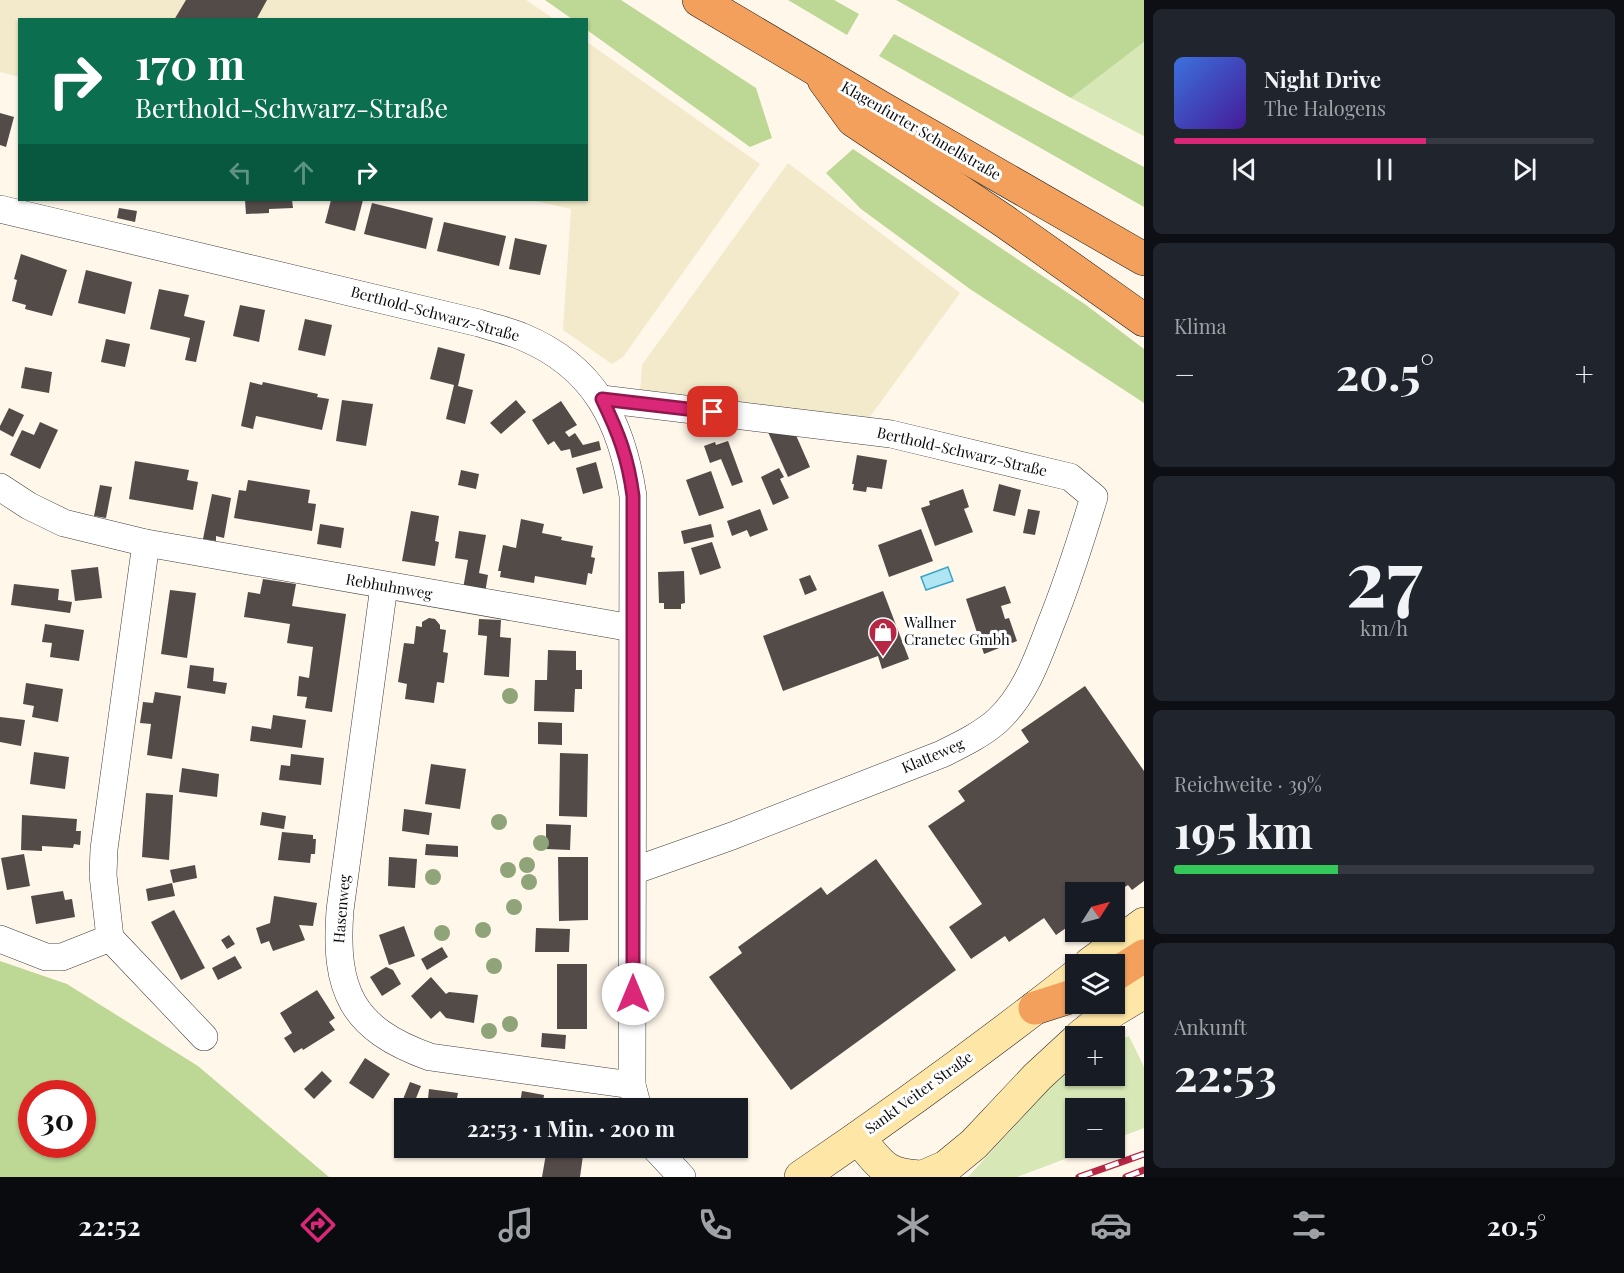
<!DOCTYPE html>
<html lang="de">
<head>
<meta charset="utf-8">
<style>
  body { margin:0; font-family:"Playfair Display",serif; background:#20242c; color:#f1f3f6; height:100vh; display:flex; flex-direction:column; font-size:22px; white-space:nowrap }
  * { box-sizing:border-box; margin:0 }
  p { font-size:20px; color:#9ea1a6 }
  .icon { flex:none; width:33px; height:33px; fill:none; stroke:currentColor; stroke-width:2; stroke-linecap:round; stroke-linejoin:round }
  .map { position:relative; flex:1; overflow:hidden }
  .drawer { display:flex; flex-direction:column; gap:9px; padding:9px; background:#0d0f14; width:480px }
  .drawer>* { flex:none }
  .guide { position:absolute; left:18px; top:18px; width:570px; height:183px; border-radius:0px; box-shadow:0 2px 4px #0004; background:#0b6e4f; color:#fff; overflow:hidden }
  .needle { width:39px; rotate:54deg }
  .buttons { position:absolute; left:1065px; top:882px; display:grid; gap:12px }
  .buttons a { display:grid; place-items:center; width:60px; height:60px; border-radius:0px; background:#171b24; box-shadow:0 2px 4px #0004; font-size:30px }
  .speed { position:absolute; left:18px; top:1080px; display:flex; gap:12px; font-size:30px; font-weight:700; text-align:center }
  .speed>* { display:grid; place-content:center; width:78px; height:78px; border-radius:50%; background:#171b24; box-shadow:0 2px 4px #0004; line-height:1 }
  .speed .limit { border:9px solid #d22; background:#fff; color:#111 }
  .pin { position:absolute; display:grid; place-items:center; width:51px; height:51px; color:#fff; margin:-26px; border-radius:12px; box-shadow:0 3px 9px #0006 }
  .me { position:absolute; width:66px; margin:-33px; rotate:0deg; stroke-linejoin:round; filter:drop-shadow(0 0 4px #0008) }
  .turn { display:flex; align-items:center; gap:21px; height:126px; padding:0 18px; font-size:27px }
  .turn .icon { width:78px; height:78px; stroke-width:2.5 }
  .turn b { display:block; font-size:42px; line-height:51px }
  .lanes { display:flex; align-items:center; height:57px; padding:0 18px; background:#0003; justify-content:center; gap:30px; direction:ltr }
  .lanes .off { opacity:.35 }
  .big { font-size:45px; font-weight:700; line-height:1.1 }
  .drawer .widget { flex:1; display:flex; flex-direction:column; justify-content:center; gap:9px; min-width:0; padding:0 21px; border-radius:9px; background:#20242c }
  .drawer .dial { align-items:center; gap:0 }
  .dial b { font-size:78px; line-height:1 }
  .song { display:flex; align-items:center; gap:18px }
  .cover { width:72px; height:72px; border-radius:9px; background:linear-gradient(135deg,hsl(220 70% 55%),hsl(260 70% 35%)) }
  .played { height:6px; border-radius:3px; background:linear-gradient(90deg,#db2777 60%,#363941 60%) }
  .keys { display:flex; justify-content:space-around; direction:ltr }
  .heat { display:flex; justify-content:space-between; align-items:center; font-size:33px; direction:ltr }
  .charge { height:9px; border-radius:4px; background:linear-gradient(90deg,#34c759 39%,#363941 0) }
  .trip { position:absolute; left:394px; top:1098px; width:354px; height:60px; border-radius:0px; background:#171b24; box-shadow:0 2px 4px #0004; font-weight:700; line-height:60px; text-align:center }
  .dock { display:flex; height:96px; justify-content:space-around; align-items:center; background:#090b0e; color:#9ea1a6 }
  .dock .icon { width:42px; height:42px }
  .dock .active { color:#db2777 }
  .dock b { font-size:27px; color:#f1f3f6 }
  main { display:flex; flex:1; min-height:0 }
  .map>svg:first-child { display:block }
</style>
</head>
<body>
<main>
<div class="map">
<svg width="1144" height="1177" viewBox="0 0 1144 1177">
  <rect width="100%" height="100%" fill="#fff7ea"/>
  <!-- farmland -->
  <g fill="#f3eacb">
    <path d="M 0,0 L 526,0 L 554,19 L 20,20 L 19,77 L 0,72 Z"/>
    <path d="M 587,42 L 760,164 L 623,357 L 612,364 L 563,330 L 571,209 L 531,200 L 586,200 Z"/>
    <path d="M 788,163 L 960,293 L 869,418 L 640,394 L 642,365 Z"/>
  </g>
  <!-- green -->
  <g fill="#d7e7b5">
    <path d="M 1144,42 L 1144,136 L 1071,98 Z"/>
    <path d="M 1129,1036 L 1144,1067 L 1144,1128 L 1115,1139 L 1114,1108 L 1076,1108 L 1076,1148 L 1094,1148 L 1017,1177 L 968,1177 L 1062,1074 L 1075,1063 L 1076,1076 L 1114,1076 L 1115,1042 Z"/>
  </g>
  <!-- forest -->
  <g fill="#bdd795" fill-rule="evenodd">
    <path d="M 545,0 L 621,0 L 756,88 L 772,138 L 750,147 L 587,30 L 586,20 L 572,19 Z"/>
    <path d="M 788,0 L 834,0 L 859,14 L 847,35 Z"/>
    <path d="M 896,0 L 1144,0 L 1144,42 L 1071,98 Z"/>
    <path d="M 894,34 L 1144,167 L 1144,207 L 879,56 Z"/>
    <path d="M 853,149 L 1086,305 L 1144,349 L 1144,403 L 970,289 L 861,209 L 826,173 Z"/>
    <path d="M 0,961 L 67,984 L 198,1066 L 329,1177 L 0,1177 ZM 32,1094 L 82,1094 L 82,1144 L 32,1144 Z"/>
  </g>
  <!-- water -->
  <path fill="#b0e5f4" stroke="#39a6c9" stroke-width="1.5" d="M 948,567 L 953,581 L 926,590 L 921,577 Z"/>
  <!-- building -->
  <g fill="#534b48">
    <path d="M 186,0 L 267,0 L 256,20 L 174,20 Z"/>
    <path d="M 0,113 L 14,117 L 6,147 L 0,145 Z"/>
    <path d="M 245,200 L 292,200 L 293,208 L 269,209 L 269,213 L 246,214 Z"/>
    <path d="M 331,200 L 363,200 L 355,231 L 325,223 Z"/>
    <path d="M 372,203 L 433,218 L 426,249 L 364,234 Z"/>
    <path d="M 119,208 L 137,211 L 135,222 L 117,218 Z"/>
    <path d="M 444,222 L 506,236 L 499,266 L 437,251 Z"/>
    <path d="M 515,238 L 547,245 L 540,275 L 509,269 Z"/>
    <path d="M 21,254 L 67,270 L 52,316 L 25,309 L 26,305 L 12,301 L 17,280 L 14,279 Z"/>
    <path d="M 86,270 L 132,282 L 125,314 L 78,303 Z"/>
    <path d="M 159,289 L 189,295 L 184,316 L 205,321 L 196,362 L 185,360 L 190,338 L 150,329 Z"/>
    <path d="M 240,305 L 265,310 L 259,342 L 233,336 Z"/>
    <path d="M 305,319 L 332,325 L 325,356 L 298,350 Z"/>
    <path d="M 106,339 L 130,344 L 125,367 L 101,362 Z"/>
    <path d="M 438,347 L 465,354 L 458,386 L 473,390 L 465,424 L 446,419 L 454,385 L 430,379 Z"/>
    <path d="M 25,367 L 52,372 L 49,393 L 21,388 Z"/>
    <path d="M 250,382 L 262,385 L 263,382 L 318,394 L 317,397 L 329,399 L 322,430 L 256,416 L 253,429 L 241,426 Z"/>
    <path d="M 342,400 L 373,404 L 366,446 L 336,441 Z"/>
    <path d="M 516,400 L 526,412 L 501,434 L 490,423 Z"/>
    <path d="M 561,401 L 577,425 L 565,432 L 569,437 L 575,433 L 583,445 L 599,441 L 601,450 L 572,458 L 570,449 L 561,451 L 554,441 L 548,445 L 532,420 Z"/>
    <path d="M 9,408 L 24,415 L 13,437 L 0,430 L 0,426 Z"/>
    <path d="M 40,422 L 58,430 L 40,469 L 10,455 L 22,430 L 34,435 Z"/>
    <path d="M 768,432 L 795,433 L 810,467 L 788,477 Z"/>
    <path d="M 728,441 L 743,482 L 732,486 L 721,459 L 710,463 L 704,446 L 715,442 L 716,445 Z"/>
    <path d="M 857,455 L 887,460 L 882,489 L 867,487 L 866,492 L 853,490 L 854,484 L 852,484 Z"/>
    <path d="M 135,461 L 189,470 L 187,480 L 198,482 L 193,510 L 129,499 Z"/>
    <path d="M 596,462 L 603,488 L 583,494 L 576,468 Z"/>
    <path d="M 779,468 L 784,477 L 780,479 L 789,498 L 773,505 L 761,477 Z"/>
    <path d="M 461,470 L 479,474 L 476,489 L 458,485 Z"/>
    <path d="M 711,471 L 724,508 L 699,516 L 686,480 Z"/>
    <path d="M 248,480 L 310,490 L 308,503 L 316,504 L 312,531 L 234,518 L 239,490 L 246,491 Z"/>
    <path d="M 999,484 L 1021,490 L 1015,516 L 993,511 Z"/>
    <path d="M 100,485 L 112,487 L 106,518 L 94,516 Z"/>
    <path d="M 963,489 L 969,507 L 964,509 L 973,532 L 935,546 L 921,508 L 930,505 L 929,501 Z"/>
    <path d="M 212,494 L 231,498 L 224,538 L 216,536 L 216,541 L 203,539 Z"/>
    <path d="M 760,509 L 768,530 L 750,537 L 747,530 L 732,536 L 727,521 Z"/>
    <path d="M 1028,509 L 1040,511 L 1035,535 L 1023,533 Z"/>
    <path d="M 411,511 L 439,516 L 435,541 L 439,542 L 435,566 L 402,561 Z"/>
    <path d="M 521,519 L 544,524 L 542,533 L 562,537 L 561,540 L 593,546 L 591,557 L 595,558 L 592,574 L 588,573 L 586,585 L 535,576 L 534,583 L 500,577 L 501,571 L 498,571 L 503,545 L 516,548 Z"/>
    <path d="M 320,524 L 344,528 L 341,548 L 317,544 Z"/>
    <path d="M 711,524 L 714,537 L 684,544 L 681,531 Z"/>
    <path d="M 921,529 L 933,561 L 889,577 L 878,545 Z"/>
    <path d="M 459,531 L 486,535 L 479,573 L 488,575 L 485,593 L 463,589 L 468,560 L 455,558 Z"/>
    <path d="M 712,542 L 721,568 L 700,575 L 691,548 Z"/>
    <path d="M 98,567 L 102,598 L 75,601 L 71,570 Z"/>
    <path d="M 684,571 L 685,603 L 681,604 L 681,609 L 664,609 L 664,603 L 659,603 L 658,572 Z"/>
    <path d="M 810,575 L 817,590 L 805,595 L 799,579 Z"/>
    <path d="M 263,579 L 296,584 L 292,606 L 346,614 L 332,712 L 305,708 L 307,697 L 297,696 L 299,676 L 309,678 L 313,647 L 287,643 L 290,624 L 244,617 L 248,592 L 260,594 Z"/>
    <path d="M 14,584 L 59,589 L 58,600 L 72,602 L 70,613 L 11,605 Z"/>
    <path d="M 1005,586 L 1011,603 L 1001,606 L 1005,619 L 1009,618 L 1017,641 L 984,654 L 966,599 Z"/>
    <path d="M 170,590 L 196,593 L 187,658 L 161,654 Z"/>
    <path d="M 883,591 L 909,659 L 882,669 L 878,656 L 783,691 L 763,636 Z"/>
    <path d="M 429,618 L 435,619 L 440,625 L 440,629 L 446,630 L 443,652 L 448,653 L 444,683 L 437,682 L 434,703 L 405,699 L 407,684 L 398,682 L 404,643 L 414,644 L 416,626 L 422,627 L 422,622 Z"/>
    <path d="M 479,619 L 501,620 L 500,637 L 511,638 L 509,677 L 484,675 L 487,636 L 478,635 Z"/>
    <path d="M 45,624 L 84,630 L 79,661 L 50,657 L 52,643 L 42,642 Z"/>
    <path d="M 548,650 L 576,651 L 576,670 L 582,670 L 582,689 L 575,689 L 574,712 L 534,711 L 535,680 L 547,680 Z"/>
    <path d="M 190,665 L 214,668 L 213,681 L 227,683 L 225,694 L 187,688 Z"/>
    <path d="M 26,683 L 63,689 L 58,722 L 32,717 L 34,706 L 23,704 Z"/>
    <path d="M 1085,686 L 1144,771 L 1144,881 L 1132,890 L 1128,885 L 1114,894 L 1114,892 L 1076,892 L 1076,921 L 1056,935 L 1044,918 L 1009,942 L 1005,936 L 971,959 L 949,927 L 982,904 L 928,826 L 965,801 L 958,791 L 1029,742 L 1021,730 Z"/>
    <path d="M 155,692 L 181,696 L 172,759 L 147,755 L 151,724 L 140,723 L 143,702 L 153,703 Z"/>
    <path d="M 273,715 L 306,720 L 302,748 L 250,741 L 252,726 L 271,729 Z"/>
    <path d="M 0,717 L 25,720 L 21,746 L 0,742 Z"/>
    <path d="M 538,722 L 562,723 L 562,745 L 538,744 Z"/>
    <path d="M 34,752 L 69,757 L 65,789 L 30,784 Z"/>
    <path d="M 560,753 L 588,754 L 587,817 L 559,816 Z"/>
    <path d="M 291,754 L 324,758 L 321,785 L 279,780 L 281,765 L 290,766 Z"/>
    <path d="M 431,764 L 466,769 L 460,809 L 425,804 Z"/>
    <path d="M 182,768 L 219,774 L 217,797 L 179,792 Z"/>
    <path d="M 146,793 L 173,795 L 169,860 L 142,857 Z"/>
    <path d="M 404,809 L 432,813 L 429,835 L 402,831 Z"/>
    <path d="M 262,812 L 286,816 L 284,829 L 260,825 Z"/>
    <path d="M 22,815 L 77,819 L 76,831 L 81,831 L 80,845 L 74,844 L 73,848 L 42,846 L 42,851 L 21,850 Z"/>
    <path d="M 546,824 L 571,825 L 570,850 L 546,849 Z"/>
    <path d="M 282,832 L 313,835 L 313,839 L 316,839 L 315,854 L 311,854 L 310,863 L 278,860 Z"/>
    <path d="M 426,844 L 458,846 L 458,857 L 425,855 Z"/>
    <path d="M 24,854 L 30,886 L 7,890 L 1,858 Z"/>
    <path d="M 389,857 L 417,859 L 415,888 L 388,886 Z"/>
    <path d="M 558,857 L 588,857 L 588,920 L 559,921 Z"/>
    <path d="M 876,859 L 956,970 L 791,1090 L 709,977 L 742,953 L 738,947 L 821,887 L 827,895 Z"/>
    <path d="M 195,865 L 197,878 L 173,883 L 170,870 Z"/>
    <path d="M 172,883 L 175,896 L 148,901 L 146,889 Z"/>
    <path d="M 63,891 L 65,900 L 72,899 L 75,917 L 36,924 L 31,896 Z"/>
    <path d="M 274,896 L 317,903 L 313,926 L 299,925 L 305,940 L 273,951 L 269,941 L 261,944 L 256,928 L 270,923 Z"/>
    <path d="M 174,910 L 205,968 L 181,980 L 151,922 Z"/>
    <path d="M 404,926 L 415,956 L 389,965 L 379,935 Z"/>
    <path d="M 536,928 L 570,929 L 569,952 L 535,952 Z"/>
    <path d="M 229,935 L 235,944 L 227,949 L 221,940 Z"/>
    <path d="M 442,947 L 448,957 L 427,970 L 421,959 Z"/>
    <path d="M 235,956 L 242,968 L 218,980 L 212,968 Z"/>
    <rect x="557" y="964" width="30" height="65"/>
    <path d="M 386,967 L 393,970 L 401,984 L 382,996 L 370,977 Z"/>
    <path d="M 431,977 L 446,994 L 449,992 L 478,995 L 474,1023 L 446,1018 L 440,1011 L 431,1019 L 411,996 Z"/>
    <path d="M 317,990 L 335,1018 L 329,1022 L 335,1030 L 303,1050 L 302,1048 L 294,1053 L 284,1038 L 292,1033 L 280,1013 Z"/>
    <path d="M 542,1033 L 566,1035 L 565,1049 L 541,1047 Z"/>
    <path d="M 365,1058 L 390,1074 L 373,1099 L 349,1083 Z"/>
    <path d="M 322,1071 L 332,1081 L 314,1099 L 304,1089 Z"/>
    <path d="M 410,1082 L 421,1086 L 412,1108 L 405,1108 L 405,1111 L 399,1109 Z"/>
    <path d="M 429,1089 L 458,1093 L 455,1108 L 427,1108 Z"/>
    <path d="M 522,1091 L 544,1095 L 542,1108 L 519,1108 Z"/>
    <path d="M 547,1148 L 584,1148 L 580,1177 L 542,1177 Z"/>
  </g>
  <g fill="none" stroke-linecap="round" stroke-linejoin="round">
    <!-- minor casing -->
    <g stroke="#3e3e3e" stroke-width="28">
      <g id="minor">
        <path d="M 0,209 L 479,323 C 494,328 509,331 523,337 C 595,367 622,423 633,496 L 632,1085 L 638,1108"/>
        <path d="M 602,399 L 891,434 L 1070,477 L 1094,497 C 1081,540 1067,584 1050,626 C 1037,660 1025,695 997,721 C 981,735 962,744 942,754 L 732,836 L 633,871"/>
        <path d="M 0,487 L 29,506 L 64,523 L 146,543 L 632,628"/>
        <path d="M 146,543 L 104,849 L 103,875 L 110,938 L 204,1037"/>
        <path d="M 384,586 L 340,910 C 334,990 351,1029 430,1057 L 632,1085"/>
        <path d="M 0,939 L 46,957 L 62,957 L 110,938"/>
        <path d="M 655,1148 L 682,1177"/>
      </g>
    </g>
    <!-- secondary casing -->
    <g stroke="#2d2d2d" stroke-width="34">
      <g id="secondary">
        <path d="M 1090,964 L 1144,924"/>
        <path d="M 1081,1036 L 1114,1010 L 1144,992"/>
        <path d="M 858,1138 C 881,1164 883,1175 920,1177"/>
        <path d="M 801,1177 C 895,1113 987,1046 1076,976"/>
        <path d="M 923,1177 L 946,1167 L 974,1144 L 1037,1077 L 1076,1041"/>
      </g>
    </g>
    <!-- trunk casing -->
    <g stroke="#1c1c1c" stroke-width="34">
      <g id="trunk">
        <path d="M 699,0 L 883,109 L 1144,259"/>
        <path d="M 824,80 L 853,120 L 1004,221 L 1144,320"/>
        <path d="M 1114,975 L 1144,956"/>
        <path d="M 1035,1008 L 1076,995"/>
      </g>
    </g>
    <!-- minor -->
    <use href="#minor" stroke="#fff" stroke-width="27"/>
    <!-- secondary -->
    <use href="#secondary" stroke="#fde6a6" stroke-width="33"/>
    <!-- trunk -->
    <use href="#trunk" stroke="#f3a05c" stroke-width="33"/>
    <!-- rail casing -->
    <g stroke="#b72744" stroke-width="7">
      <g id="rail">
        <path d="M 1079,1177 L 1144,1154"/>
        <path d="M 1126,1177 L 1144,1170"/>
      </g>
    </g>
    <!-- rail -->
    <use href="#rail" stroke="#fff" stroke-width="4.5" stroke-dasharray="14" stroke-linecap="butt"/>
  </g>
  <!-- trees -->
  <g fill="#90a47a">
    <circle cx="510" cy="696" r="8"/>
    <circle cx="499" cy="822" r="8"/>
    <circle cx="541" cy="843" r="8"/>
    <circle cx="527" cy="865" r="8"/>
    <circle cx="508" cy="870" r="8"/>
    <circle cx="433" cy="877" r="8"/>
    <circle cx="529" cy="882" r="8"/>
    <circle cx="514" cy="907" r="8"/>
    <circle cx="483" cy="930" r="8"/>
    <circle cx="442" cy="933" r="8"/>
    <circle cx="494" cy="966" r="8"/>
    <circle cx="510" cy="1024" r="8"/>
    <circle cx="489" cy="1031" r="8"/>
  </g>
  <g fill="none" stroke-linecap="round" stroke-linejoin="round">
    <!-- route casing -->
    <g stroke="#8e194d" stroke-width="15">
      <path id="route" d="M 633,994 L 633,496 C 628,458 619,434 602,399 L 713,412"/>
    </g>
    <!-- route -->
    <use href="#route" stroke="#db2777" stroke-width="10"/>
  </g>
  <!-- icons -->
  <defs>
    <g id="shop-pin" transform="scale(1.5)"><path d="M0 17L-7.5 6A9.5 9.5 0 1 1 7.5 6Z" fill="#b72744" stroke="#fff"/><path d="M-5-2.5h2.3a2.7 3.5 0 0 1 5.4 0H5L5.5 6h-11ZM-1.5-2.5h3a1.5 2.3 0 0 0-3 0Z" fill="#fff"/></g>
  </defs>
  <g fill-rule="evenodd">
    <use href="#shop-pin" x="883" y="632"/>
  </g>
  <g text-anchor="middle" stroke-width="6" stroke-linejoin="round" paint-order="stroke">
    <!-- street labels -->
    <g font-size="15" fill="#0b0b0b" stroke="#fff">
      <text transform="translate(921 131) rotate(30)" y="5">Klagenfurter Schnellstraße</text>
      <text transform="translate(435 314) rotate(15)" y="5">Berthold-Schwarz-Straße</text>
      <text transform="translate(962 452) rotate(13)" y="5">Berthold-Schwarz-Straße</text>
      <text transform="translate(389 587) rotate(10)" y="5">Rebhuhnweg</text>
      <text transform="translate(933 756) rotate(-23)" y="5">Klatteweg</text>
      <text transform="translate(342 909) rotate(-85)" y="5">Hasenweg</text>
      <text transform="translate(919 1093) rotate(-36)" y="5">Sankt Veiter Straße</text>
    </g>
    <!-- poi labels -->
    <g font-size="15" fill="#0b0b0b" stroke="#fff" text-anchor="start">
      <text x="904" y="628">Wallner<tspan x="904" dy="17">Cranetec Gmbh</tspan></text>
    </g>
  </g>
</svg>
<div class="buttons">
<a><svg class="needle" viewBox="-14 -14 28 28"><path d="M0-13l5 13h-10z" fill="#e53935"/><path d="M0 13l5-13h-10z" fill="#9ea1a6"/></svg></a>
<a><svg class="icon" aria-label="layers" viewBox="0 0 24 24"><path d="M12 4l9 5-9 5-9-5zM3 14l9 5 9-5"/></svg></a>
<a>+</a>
<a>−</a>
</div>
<div class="speed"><div class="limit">30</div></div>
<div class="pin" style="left:713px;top:412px;background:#d93025"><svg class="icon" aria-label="arrive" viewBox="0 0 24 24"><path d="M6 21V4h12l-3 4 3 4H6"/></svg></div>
<svg class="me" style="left:633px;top:994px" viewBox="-20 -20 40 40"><circle r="19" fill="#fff"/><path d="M0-13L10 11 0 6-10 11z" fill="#db2777"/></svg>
<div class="trip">22:53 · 1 Min. · 200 m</div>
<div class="guide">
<div class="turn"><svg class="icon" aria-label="right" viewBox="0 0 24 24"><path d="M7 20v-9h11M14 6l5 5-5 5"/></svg><div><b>170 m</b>Berthold-Schwarz-Straße</div></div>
<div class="lanes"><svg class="icon off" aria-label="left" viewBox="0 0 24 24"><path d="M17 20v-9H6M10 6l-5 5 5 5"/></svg><svg class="icon off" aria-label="ahead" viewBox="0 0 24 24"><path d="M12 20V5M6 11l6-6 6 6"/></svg><svg class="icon" aria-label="right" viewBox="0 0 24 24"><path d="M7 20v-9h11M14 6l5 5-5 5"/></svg></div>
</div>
</div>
<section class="drawer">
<div class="widget">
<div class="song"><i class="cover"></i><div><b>Night Drive</b><p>The Halogens</p></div></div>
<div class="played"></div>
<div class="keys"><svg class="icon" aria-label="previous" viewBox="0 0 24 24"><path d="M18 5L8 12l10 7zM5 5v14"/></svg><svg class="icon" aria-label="pause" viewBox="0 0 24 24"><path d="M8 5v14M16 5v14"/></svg><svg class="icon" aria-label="next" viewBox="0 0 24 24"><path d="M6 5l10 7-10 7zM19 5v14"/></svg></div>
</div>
<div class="widget"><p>Klima</p>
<div class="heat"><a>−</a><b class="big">20.5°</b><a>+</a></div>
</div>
<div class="widget dial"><b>27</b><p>km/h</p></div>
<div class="widget"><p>Reichweite · 39%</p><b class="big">195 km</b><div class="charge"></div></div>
<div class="widget"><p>Ankunft</p><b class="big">22:53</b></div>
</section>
</main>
<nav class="dock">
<b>22:52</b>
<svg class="icon active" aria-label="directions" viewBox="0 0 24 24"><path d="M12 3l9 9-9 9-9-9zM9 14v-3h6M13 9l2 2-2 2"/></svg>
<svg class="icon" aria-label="music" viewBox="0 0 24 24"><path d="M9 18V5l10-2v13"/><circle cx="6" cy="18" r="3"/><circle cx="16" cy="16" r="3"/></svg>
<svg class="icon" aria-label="phone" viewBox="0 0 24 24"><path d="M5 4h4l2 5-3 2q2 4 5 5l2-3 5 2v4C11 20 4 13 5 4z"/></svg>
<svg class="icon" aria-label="climate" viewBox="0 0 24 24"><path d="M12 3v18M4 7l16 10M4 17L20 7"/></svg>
<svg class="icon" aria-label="car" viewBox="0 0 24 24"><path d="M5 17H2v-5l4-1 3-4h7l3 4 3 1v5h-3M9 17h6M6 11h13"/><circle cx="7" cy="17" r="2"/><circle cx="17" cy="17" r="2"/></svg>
<svg class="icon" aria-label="filters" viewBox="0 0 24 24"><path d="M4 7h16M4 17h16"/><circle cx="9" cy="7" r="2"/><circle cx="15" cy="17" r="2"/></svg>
<b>20.5°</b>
</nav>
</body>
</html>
